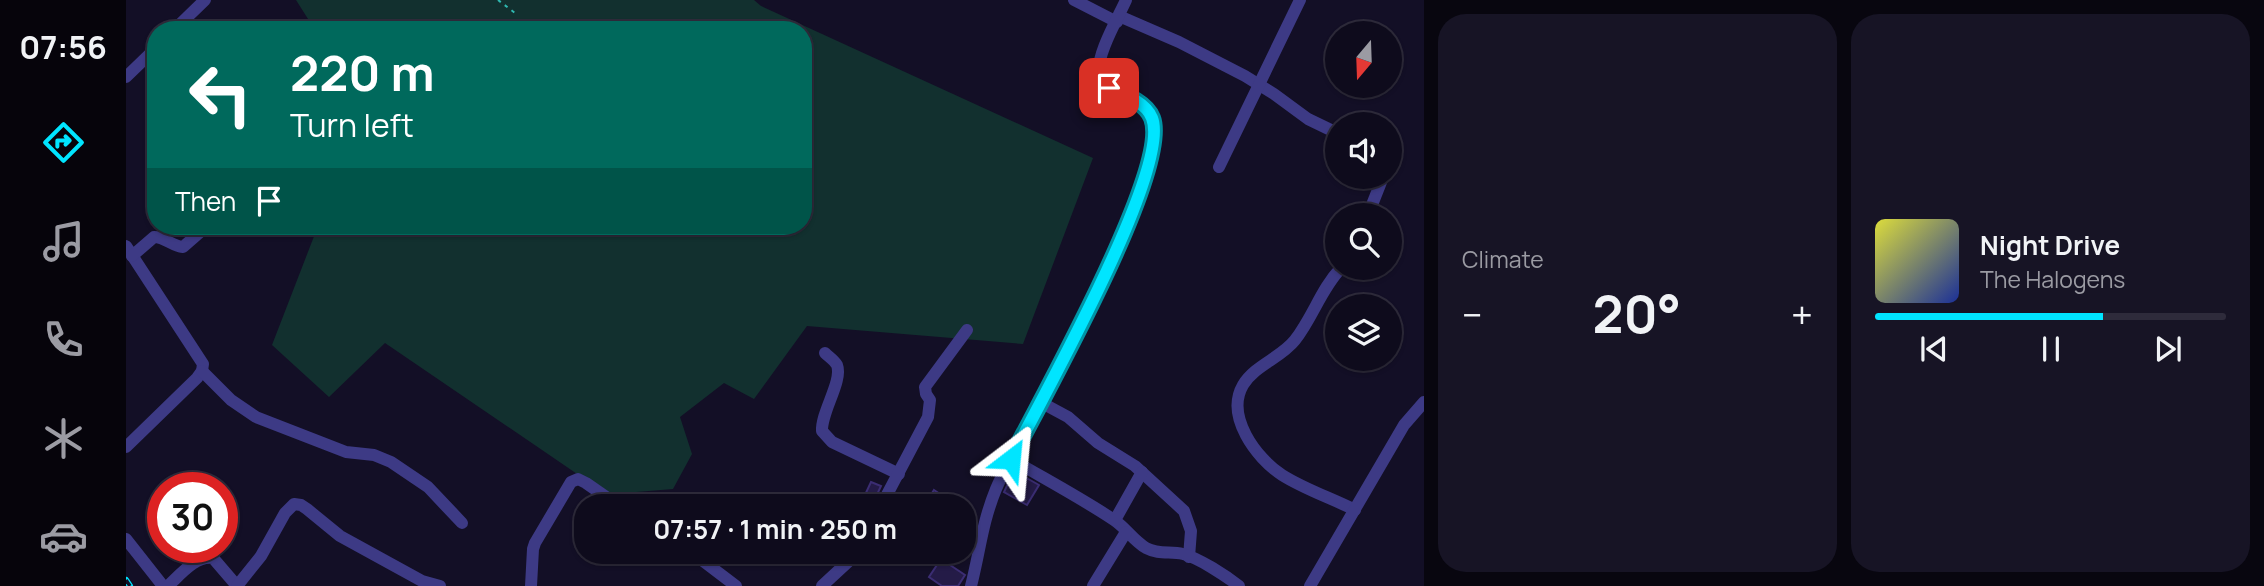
<!DOCTYPE html>
<html lang="en">
<head>
<meta charset="utf-8">
<style>
  body { margin:0; font-family:Manrope,sans-serif; background:#171425; color:#f1f3f6; height:100vh; display:flex; flex-direction:column; font-size:26px; white-space:nowrap }
  * { box-sizing:border-box; margin:0 }
  p { font-size:23px; color:#9b9ba3 }
  .icon { flex:none; width:38px; height:38px; fill:none; stroke:currentColor; stroke-width:2; stroke-linecap:round; stroke-linejoin:round }
  .map { position:relative; flex:1; overflow:hidden }
  .panel { display:flex; flex-direction:column; gap:14px; padding:14px; background:#08060f; width:840px }
  .panel>* { flex:none }
  .hud { position:absolute; left:21px; top:21px; width:665px; height:214px; border-radius:28px; box-shadow:0 2px 5px #0004,0 0 0 2px #2e2b3b; background:#00695c; color:#fff; overflow:hidden }
  .needle { width:46px; rotate:199deg }
  .fabs { position:absolute; left:1199px; top:21px; display:grid; gap:14px }
  .fabs a { display:grid; place-items:center; width:77px; height:77px; border-radius:50%; background:#0e0b1c; box-shadow:0 2px 5px #0004,0 0 0 2px #2e2b3b; font-size:35px }
  .speed { position:absolute; left:21px; top:472px; display:flex; gap:14px; font-size:35px; font-weight:700; text-align:center }
  .speed>* { display:grid; place-content:center; width:91px; height:91px; border-radius:50%; background:#0e0b1c; box-shadow:0 2px 5px #0004,0 0 0 2px #2e2b3b; line-height:1 }
  .speed .limit { border:10px solid #d22; background:#fff; color:#111 }
  .pin { position:absolute; display:grid; place-items:center; width:60px; height:60px; color:#fff; margin:-30px; border-radius:14px; box-shadow:0 4px 10px #0006 }
  .me { position:absolute; width:77px; margin:-38px; rotate:29deg; stroke-linejoin:round; filter:drop-shadow(0 0 5px #0008) }
  .turn { display:flex; align-items:center; gap:24px; height:147px; padding:0 28px; font-size:32px }
  .turn .icon { width:91px; height:91px; stroke-width:2.5 }
  .turn b { display:block; font-size:49px; line-height:60px }
  .then { display:flex; align-items:center; height:66px; padding:0 28px; background:#0003; gap:14px; font-size:26px }
  .big { font-size:52px; font-weight:700; line-height:1.1 }
  .panel .tile { flex:1; display:flex; flex-direction:column; justify-content:center; gap:10px; min-width:0; padding:0 24px; border-radius:28px; background:#171425 }
  .song { display:flex; align-items:center; gap:21px }
  .cover { width:84px; height:84px; border-radius:10px; background:linear-gradient(135deg,hsl(60 70% 55%),hsl(230 70% 35%)) }
  .played { height:7px; border-radius:4px; background:linear-gradient(90deg,#00e5ff 65%,#2e2b3b 65%) }
  .keys { display:flex; justify-content:space-around; direction:ltr }
  .heat { display:flex; justify-content:space-between; align-items:center; font-size:38px; direction:ltr }
  .panel .tiles { flex:1; display:grid; gap:14px; grid-template-columns:repeat(2,1fr) }
  .trip { position:absolute; left:448px; top:494px; width:402px; height:70px; border-radius:28px; background:#0e0b1c; box-shadow:0 2px 5px #0004,0 0 0 2px #2e2b3b; font-weight:700; line-height:70px; text-align:center }
  main { display:flex; flex:1; min-height:0 }
  .tabs { display:flex; flex-direction:column; width:126px; justify-content:space-around; align-items:center; background:#06040b; color:#9b9ba3 }
  .tabs .icon { width:49px; height:49px }
  .tabs .on { color:#00e5ff }
  .tabs b { font-size:32px; color:#f1f3f6 }
  .map>svg:first-child { display:block }
</style>
</head>
<body>
<main>
<nav class="tabs">
<b>07:56</b>
<svg class="icon on" aria-label="directions" viewBox="0 0 24 24"><path d="M12 3l9 9-9 9-9-9zM9 14v-3h6M13 9l2 2-2 2"/></svg>
<svg class="icon" aria-label="music" viewBox="0 0 24 24"><path d="M9 18V5l10-2v13"/><circle cx="6" cy="18" r="3"/><circle cx="16" cy="16" r="3"/></svg>
<svg class="icon" aria-label="phone" viewBox="0 0 24 24"><path d="M5 4h4l2 5-3 2q2 4 5 5l2-3 5 2v4C11 20 4 13 5 4z"/></svg>
<svg class="icon" aria-label="climate" viewBox="0 0 24 24"><path d="M12 3v18M4 7l16 10M4 17L20 7"/></svg>
<svg class="icon" aria-label="car" viewBox="0 0 24 24"><path d="M5 17H2v-5l4-1 3-4h7l3 4 3 1v5h-3M9 17h6M6 11h13"/><circle cx="7" cy="17" r="2"/><circle cx="17" cy="17" r="2"/></svg>
</nav>
<div class="map">
<svg width="1298" height="586" viewBox="0 0 1298 586">
  <rect width="100%" height="100%" fill="#130f26"/>
  <!-- green -->
  <path fill="#12302f" d="M 170,0 L 628,0 L 635,6 L 967,158 L 897,344 L 681,326 L 628,399 L 598,383 L 554,417 L 566,454 L 547,489 L 486,494 L 457,478 L 259,343 L 203,397 L 146,345 L 192,226 L 677,226 L 677,30 L 189,30 Z"/>
  <!-- building -->
  <g fill="#241b47" stroke="#3b2d73" stroke-width="2">
    <path d="M 888,471 L 913,485 L 901,505 L 878,492 Z"/>
    <path d="M 745,482 L 755,486 L 748,501 L 738,497 Z"/>
    <path d="M 808,490 L 832,506 L 798,506 Z"/>
    <path d="M 815,559 L 839,575 L 832,586 L 816,586 L 803,577 Z"/>
  </g>
  <g fill="none" stroke-linecap="round" stroke-linejoin="round">
    <!-- path -->
    <path stroke="#2fb8b0" stroke-width="2" stroke-dasharray="3.5 5" stroke-linecap="butt" d="M 372,0 L 389,13"/>
    <!-- minor -->
    <g stroke="#3d3a85" stroke-width="12">
      <path d="M 948,0 L 991,22"/>
      <path d="M 993,16 L 1053,42 L 1119,76 L 1148,94 L 1182,119 L 1211,133"/>
      <path d="M 48,30 L 79,0"/>
      <path d="M 0,77 L 30,48"/>
      <path d="M 1093,167 L 1174,0"/>
      <path d="M 1242,215 L 1257,177"/>
      <path d="M 0,246 L 77,364 L 76,371 L 71,378 L 0,447"/>
      <path d="M 6,256 L 28,237 C 39,237 46,246 57,247 L 81,226"/>
      <path d="M 1215,268 C 1195,289 1187,317 1169,340 C 1155,358 1129,365 1117,385 C 1099,416 1130,458 1156,475 C 1178,489 1205,498 1229,510"/>
      <path d="M 699,353 C 703,357 708,360 711,365 C 717,381 695,412 696,431 L 706,442 L 773,474"/>
      <path d="M 76,371 L 105,400 L 130,417 L 220,452 L 248,455 L 265,462 L 302,487 L 336,523"/>
      <path d="M 916,403 L 942,417 L 972,443 L 1009,466 L 1058,511 L 1065,531 L 1063,557"/>
      <path d="M 885,459 C 919,479 955,498 988,520 C 1000,528 1007,540 1020,548 C 1033,555 1044,551 1057,554 C 1073,558 1100,576 1113,586"/>
      <path d="M 755,506 L 802,417 L 804,400 L 800,394 L 799,387 L 841,330"/>
      <path d="M 989,520 L 1016,472"/>
      <path d="M 0,539 L 37,586"/>
      <path d="M 564,551 L 610,586"/>
      <path d="M 42,586 C 54,575 70,555 87,558 L 111,586"/>
      <path d="M 111,586 L 135,556 L 159,513 L 168,504 L 175,505 L 181,509 L 214,536 L 296,581 L 314,586"/>
      <path d="M 405,586 L 407,549 L 409,543 L 445,482 L 452,479 L 460,483 L 493,506"/>
      <path d="M 696,586 L 724,560 L 730,551"/>
      <path d="M 845,586 C 854,551 856,523 870,489 C 882,461 899,436 913,409 C 937,365 959,318 980,271 C 996,238 1012,204 1022,168 C 1026,153 1032,131 1025,116 C 1016,98 975,92 973,74 C 970,55 992,18 1000,0"/>
      <path d="M 967,586 L 1000,532"/>
      <path d="M 1184,586 L 1278,425 L 1298,402"/>
    </g>
    <!-- rail casing -->
    <g stroke="#00e5ff" stroke-width="6">
      <path id="rail" d="M 0,580 L 4,586"/>
    </g>
    <!-- rail -->
    <use href="#rail" stroke="#130f26" stroke-width="3.5" stroke-dasharray="10" stroke-linecap="butt"/>
  </g>
  <g fill="none" stroke-linecap="round" stroke-linejoin="round">
    <!-- route casing -->
    <g stroke="#0095a6" stroke-width="18">
      <path id="route" d="M 885,459 C 913,403 1046,169 1026,118 C 1020,102 997,94 983,88"/>
    </g>
    <!-- route -->
    <use href="#route" stroke="#00e5ff" stroke-width="12"/>
  </g>
</svg>
<div class="fabs">
<a><svg class="needle" viewBox="-14 -14 28 28"><path d="M0-13l5 13h-10z" fill="#e53935"/><path d="M0 13l5-13h-10z" fill="#9b9ba3"/></svg></a>
<a><svg class="icon" aria-label="sound" viewBox="0 0 24 24"><path d="M4 9h4l5-4v14l-5-4H4zM17 9q2 3 0 6"/></svg></a>
<a><svg class="icon" aria-label="search" viewBox="0 0 24 24"><circle cx="10" cy="10" r="6"/><path d="M15 15l6 6"/></svg></a>
<a><svg class="icon" aria-label="layers" viewBox="0 0 24 24"><path d="M12 4l9 5-9 5-9-5zM3 14l9 5 9-5"/></svg></a>
</div>
<div class="speed"><div class="limit">30</div></div>
<div class="pin" style="left:983px;top:88px;background:#d93025"><svg class="icon" aria-label="arrive" viewBox="0 0 24 24"><path d="M6 21V4h12l-3 4 3 4H6"/></svg></div>
<svg class="me" style="left:885px;top:459px" viewBox="-20 -20 40 40"><path d="M0-17L14 15 0 8-14 15z" fill="#00e5ff" stroke="#fff" stroke-width="4"/></svg>
<div class="trip">07:57 · 1 min · 250 m</div>
<div class="hud">
<div class="turn"><svg class="icon" aria-label="left" viewBox="0 0 24 24"><path d="M17 20v-9H6M10 6l-5 5 5 5"/></svg><div><b>220 m</b>Turn left</div></div>
<div class="then">Then<svg class="icon" aria-label="arrive" viewBox="0 0 24 24"><path d="M6 21V4h12l-3 4 3 4H6"/></svg></div>
</div>
</div>
<section class="panel">
<div class="tiles">
<div class="tile"><p>Climate</p>
<div class="heat"><a>−</a><b class="big">20°</b><a>+</a></div>
</div>
<div class="tile">
<div class="song"><i class="cover"></i><div><b>Night Drive</b><p>The Halogens</p></div></div>
<div class="played"></div>
<div class="keys"><svg class="icon" aria-label="previous" viewBox="0 0 24 24"><path d="M18 5L8 12l10 7zM5 5v14"/></svg><svg class="icon" aria-label="pause" viewBox="0 0 24 24"><path d="M8 5v14M16 5v14"/></svg><svg class="icon" aria-label="next" viewBox="0 0 24 24"><path d="M6 5l10 7-10 7zM19 5v14"/></svg></div>
</div>
</div>
</section>
</main>
</body>
</html>
